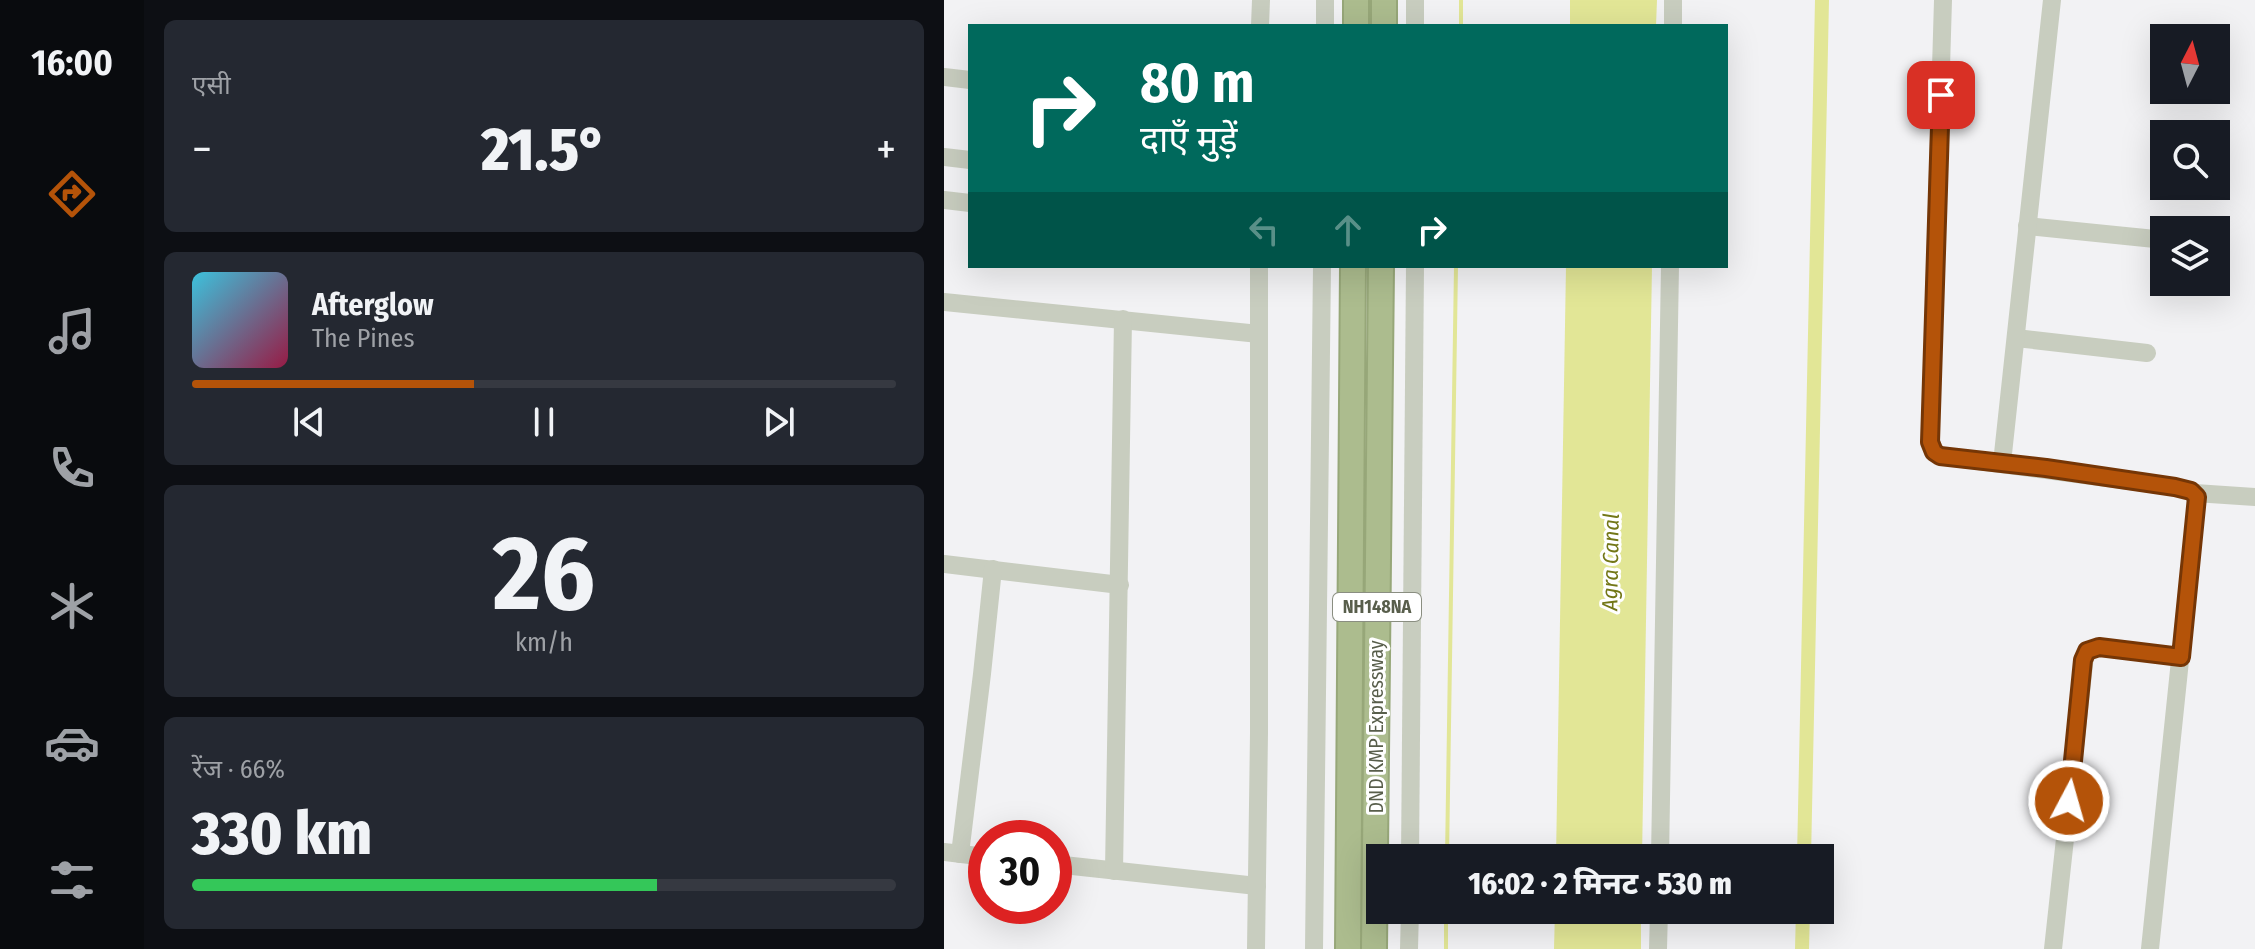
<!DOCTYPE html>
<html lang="hi">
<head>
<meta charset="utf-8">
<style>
  body { margin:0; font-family:"Fira Sans Condensed","Noto Sans Devanagari",sans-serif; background:#242831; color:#f1f3f6; height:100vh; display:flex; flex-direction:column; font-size:30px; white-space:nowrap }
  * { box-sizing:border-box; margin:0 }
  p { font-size:26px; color:#9ea1a6 }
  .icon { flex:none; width:44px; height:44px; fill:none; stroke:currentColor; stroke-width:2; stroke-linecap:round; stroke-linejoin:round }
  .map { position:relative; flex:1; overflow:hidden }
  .drawer { display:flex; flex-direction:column; gap:20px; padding:20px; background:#0d0f14; width:800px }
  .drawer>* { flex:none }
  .guide { position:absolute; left:24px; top:24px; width:760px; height:244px; border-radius:0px; box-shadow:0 8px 32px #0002; background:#00695c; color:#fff; overflow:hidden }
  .needle { width:52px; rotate:6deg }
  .fabs { position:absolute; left:1206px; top:24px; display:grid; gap:16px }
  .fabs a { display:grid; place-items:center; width:80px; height:80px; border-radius:0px; background:#171b24; box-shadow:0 8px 32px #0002; font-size:40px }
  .speed { position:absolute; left:24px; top:820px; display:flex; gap:16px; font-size:40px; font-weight:700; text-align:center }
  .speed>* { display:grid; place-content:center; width:104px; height:104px; border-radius:50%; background:#171b24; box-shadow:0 8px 32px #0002; line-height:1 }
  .speed .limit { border:12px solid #d22; background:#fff; color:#111 }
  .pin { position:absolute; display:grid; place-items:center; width:68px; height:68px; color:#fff; margin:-34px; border-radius:16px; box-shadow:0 4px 12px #0006 }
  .me { position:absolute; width:88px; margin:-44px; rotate:6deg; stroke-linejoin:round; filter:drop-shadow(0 0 6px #0008) }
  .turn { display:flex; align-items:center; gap:28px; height:168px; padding:0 40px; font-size:36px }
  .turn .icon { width:104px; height:104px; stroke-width:2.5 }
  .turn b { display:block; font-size:56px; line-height:68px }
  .lanes { display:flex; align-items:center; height:76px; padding:0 40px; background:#0003; justify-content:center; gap:40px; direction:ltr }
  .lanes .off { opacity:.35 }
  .big { font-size:60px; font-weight:800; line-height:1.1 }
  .drawer .card { flex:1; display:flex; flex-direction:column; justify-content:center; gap:12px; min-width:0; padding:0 28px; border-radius:12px; background:#242831 }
  .drawer .dial { align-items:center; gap:0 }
  .dial b { font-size:104px; line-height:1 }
  .song { display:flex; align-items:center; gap:24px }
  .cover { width:96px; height:96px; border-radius:12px; background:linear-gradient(135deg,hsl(190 70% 55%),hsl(340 70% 35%)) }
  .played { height:8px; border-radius:4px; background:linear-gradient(90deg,#b45309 40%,#363941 40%) }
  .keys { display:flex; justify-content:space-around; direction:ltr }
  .heat { display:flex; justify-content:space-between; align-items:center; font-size:44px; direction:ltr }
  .charge { height:12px; border-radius:6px; background:linear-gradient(90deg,#34c759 66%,#363941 0) }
  .trip { position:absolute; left:422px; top:844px; width:468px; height:80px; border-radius:0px; background:#171b24; box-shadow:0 8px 32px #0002; font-weight:800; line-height:80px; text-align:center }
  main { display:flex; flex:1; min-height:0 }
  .tab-bar { display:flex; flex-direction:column; width:144px; justify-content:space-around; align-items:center; background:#090b0e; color:#9ea1a6 }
  .tab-bar .icon { width:56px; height:56px }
  .tab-bar .on { color:#b45309 }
  .tab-bar b { font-size:36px; color:#f1f3f6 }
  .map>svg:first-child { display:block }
</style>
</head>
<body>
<main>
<nav class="tab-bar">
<b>16:00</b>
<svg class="icon on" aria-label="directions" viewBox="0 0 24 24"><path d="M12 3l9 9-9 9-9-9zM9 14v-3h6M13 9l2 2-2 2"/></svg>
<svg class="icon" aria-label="music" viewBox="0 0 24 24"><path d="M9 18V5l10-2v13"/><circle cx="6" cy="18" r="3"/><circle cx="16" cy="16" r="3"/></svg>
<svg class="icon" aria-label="phone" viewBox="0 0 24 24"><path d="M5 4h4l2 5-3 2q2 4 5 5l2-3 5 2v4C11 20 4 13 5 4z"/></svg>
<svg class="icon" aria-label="climate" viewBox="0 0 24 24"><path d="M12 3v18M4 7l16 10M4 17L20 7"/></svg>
<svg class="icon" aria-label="car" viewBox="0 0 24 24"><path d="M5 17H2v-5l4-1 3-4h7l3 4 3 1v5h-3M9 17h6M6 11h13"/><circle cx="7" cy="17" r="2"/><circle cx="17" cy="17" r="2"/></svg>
<svg class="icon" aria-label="filters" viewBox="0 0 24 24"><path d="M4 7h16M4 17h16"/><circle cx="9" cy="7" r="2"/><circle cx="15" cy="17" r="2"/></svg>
</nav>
<section class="drawer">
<div class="card"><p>एसी</p>
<div class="heat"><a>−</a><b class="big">21.5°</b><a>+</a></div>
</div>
<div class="card">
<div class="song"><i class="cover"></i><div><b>Afterglow</b><p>The Pines</p></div></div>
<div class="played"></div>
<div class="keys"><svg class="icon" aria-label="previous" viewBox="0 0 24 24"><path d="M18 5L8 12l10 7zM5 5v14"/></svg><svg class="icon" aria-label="pause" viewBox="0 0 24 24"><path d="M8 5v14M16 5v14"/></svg><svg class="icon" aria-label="next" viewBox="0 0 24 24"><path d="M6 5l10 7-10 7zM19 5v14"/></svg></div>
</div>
<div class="card dial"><b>26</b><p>km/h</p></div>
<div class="card"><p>रेंज · 66%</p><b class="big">330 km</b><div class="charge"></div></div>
</section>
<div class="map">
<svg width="1311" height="949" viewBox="0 0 1311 949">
  <rect width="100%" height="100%" fill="#f2f2f4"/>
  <!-- water -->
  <g fill="#e2e696">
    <path d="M 626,0 L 713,0 L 712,26 L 626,26 Z"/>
    <path d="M 622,266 L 708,266 L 698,858 L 612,858 Z"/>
    <path d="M 611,910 L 697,910 L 697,949 L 610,949 Z"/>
  </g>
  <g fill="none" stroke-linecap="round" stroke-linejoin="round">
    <!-- stream -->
    <g stroke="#e2e696" stroke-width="4">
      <path d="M 517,26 L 517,0"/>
      <path d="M 503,858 L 512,266"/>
      <path d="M 502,949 L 502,910"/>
    </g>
    <!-- canal -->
    <g stroke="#e2e696" stroke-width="14">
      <path d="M 860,858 L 878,0"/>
      <path d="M 858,949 L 859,910"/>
    </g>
    <!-- highway casing -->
    <g stroke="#97a779" stroke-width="28">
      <g id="highway">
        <path d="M 440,0 L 440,26"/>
        <path d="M 412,26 L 412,0"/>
        <path d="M 404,949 L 409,266"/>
        <path d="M 430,949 L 437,266"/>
      </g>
    </g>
    <!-- minor -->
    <g stroke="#c8cdbf" stroke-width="18">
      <path d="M 471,0 L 471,26"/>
      <path d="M 999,0 L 986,442 L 990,452 L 996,456 L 1231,487 L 1247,491 L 1253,497 L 1206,949"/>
      <path d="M 316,26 L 317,0"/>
      <path d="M 381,26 L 381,0"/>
      <path d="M 729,26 L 729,0"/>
      <path d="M 0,77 L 26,80"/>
      <path d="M 0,157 L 26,160"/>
      <path d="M 0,200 L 26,203"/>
      <path d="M 1083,226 L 1211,239"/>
      <path d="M 0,302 L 315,334"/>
      <path d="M 1072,338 L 1203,353"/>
      <path d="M 1058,463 L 1108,0"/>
      <path d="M 1251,493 L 1311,497"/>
      <path d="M 0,564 L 176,585"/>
      <path d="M 0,852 L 42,857"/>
      <path d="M 16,854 L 38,674 L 49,569"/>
      <path d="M 466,858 L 471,266"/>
      <path d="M 716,858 L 726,266"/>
      <path d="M 110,864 L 313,886"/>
      <path d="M 170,871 L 179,319"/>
      <path d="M 312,949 L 315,733 L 315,266"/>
      <path d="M 370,949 L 378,266"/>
      <path d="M 465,949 L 466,910"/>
      <path d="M 714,949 L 715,910"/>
      <path d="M 1109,949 L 1141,655 L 1143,651 L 1155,647 L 1237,657"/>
    </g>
    <!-- highway -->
    <use href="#highway" stroke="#acbc8e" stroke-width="24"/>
  </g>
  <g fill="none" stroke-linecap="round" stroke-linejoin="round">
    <!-- route casing -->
    <g stroke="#753606" stroke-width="20">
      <path id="route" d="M 997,95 L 986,442 L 990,452 L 996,456 L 1102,468 L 1231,487 L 1247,491 L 1253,497 L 1237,657 L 1155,647 L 1143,651 L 1139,660 L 1125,801"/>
    </g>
    <!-- route -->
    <use href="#route" stroke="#b45309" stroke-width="14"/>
  </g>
  <g text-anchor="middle" stroke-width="6" stroke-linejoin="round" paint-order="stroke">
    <!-- shield labels -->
    <rect fill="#fff" stroke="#8a8e81" stroke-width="2" x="389" y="593" width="88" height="28" rx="6"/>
    <g font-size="18" font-weight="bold" fill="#585e4b">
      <text x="433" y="613">NH148NA</text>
    </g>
    <!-- street labels -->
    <g font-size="20" fill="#585e4b" stroke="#fff">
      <text transform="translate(432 727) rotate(-90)" y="7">DND KMP Expressway</text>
    </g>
    <!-- water labels -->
    <g font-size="22" font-style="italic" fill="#737717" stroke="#fff">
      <text transform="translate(666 562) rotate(-89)" y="8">Agra Canal</text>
    </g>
  </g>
</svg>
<div class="fabs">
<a><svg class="needle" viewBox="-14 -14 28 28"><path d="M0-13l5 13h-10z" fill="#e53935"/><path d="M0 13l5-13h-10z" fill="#9ea1a6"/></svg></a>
<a><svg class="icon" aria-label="search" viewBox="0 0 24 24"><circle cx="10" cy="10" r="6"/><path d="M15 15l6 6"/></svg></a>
<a><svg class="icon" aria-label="layers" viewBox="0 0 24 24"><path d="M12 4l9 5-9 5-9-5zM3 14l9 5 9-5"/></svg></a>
</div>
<div class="speed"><div class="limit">30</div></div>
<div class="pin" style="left:997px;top:95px;background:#d93025"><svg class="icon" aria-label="arrive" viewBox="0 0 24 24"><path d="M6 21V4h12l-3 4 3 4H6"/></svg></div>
<svg class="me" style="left:1125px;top:801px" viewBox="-20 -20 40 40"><circle r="17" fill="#b45309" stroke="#fff" stroke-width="3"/><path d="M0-11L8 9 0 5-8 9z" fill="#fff"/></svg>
<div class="trip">16:02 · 2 मिनट · 530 m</div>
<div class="guide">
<div class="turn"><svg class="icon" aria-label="right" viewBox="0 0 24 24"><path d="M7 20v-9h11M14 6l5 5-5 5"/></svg><div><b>80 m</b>दाएँ मुड़ें</div></div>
<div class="lanes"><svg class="icon off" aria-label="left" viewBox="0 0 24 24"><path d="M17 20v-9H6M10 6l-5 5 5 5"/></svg><svg class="icon off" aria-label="ahead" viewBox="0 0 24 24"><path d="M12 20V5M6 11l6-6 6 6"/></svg><svg class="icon" aria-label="right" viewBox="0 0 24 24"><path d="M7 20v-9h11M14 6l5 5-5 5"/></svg></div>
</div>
</div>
</main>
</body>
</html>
